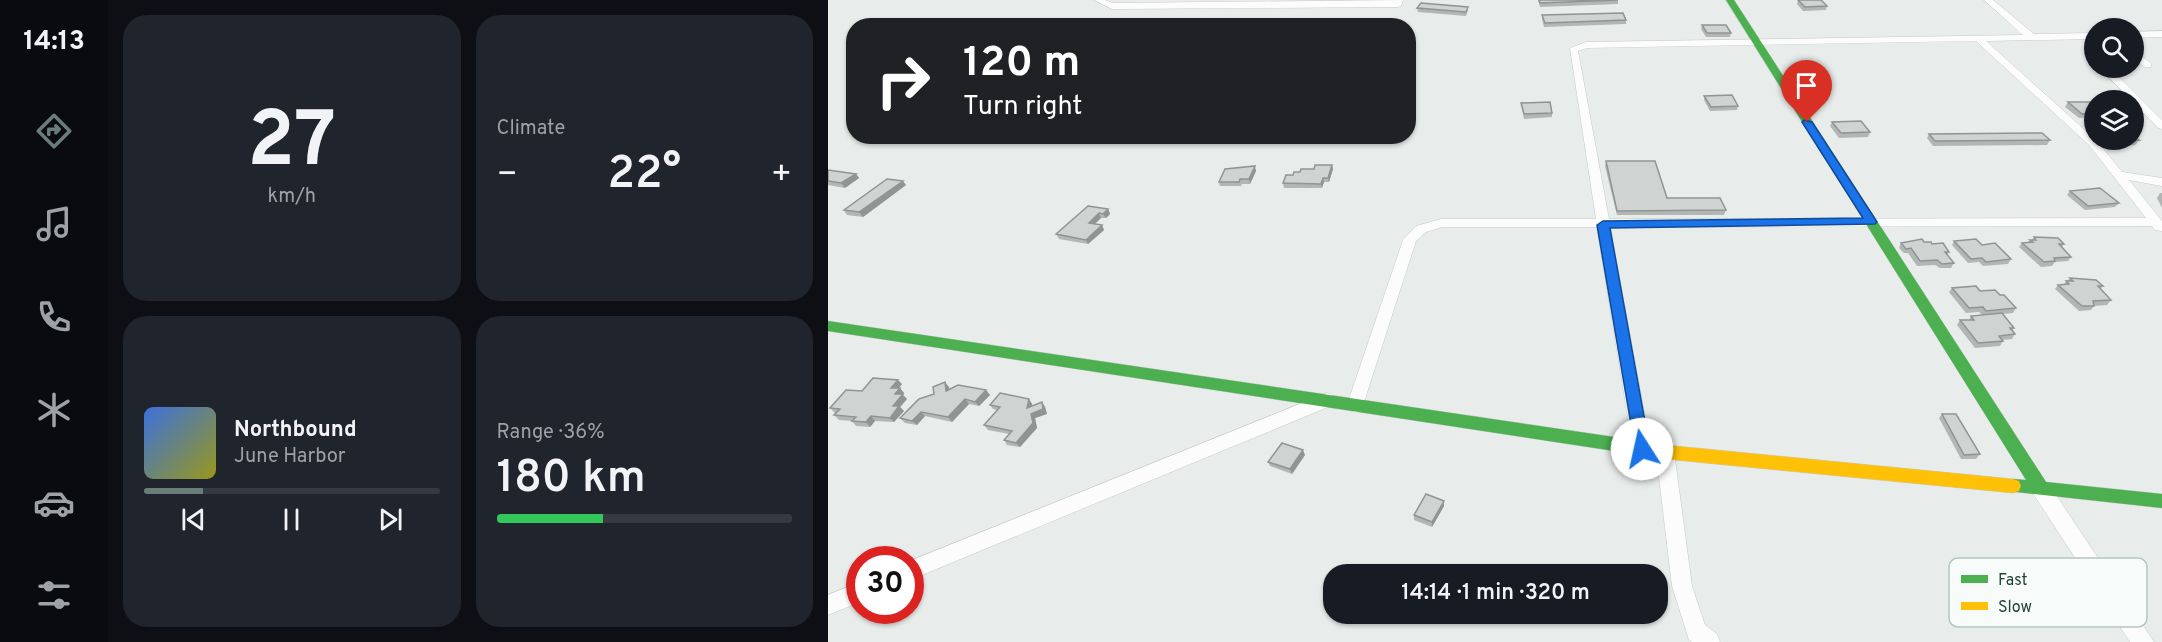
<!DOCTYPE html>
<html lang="en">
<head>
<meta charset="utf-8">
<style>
  body { margin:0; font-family:Overpass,sans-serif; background:#20242c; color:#f1f3f6; height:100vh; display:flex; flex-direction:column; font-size:22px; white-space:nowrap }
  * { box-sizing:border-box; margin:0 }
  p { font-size:20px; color:#9ea1a6 }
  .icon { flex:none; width:33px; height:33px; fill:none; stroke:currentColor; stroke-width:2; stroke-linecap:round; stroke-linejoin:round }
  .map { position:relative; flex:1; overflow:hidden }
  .panel { display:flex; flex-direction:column; gap:15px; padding:15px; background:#0d0f14; width:720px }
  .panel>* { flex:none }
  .guide { position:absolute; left:18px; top:18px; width:570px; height:126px; border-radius:24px; box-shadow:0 2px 4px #0004; background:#202124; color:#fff; overflow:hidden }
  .tools { position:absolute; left:1256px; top:18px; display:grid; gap:12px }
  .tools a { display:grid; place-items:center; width:60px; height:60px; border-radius:50%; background:#171b24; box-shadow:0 2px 4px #0004; font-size:30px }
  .speed { position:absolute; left:18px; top:546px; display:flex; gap:12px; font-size:30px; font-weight:700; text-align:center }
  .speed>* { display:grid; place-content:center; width:78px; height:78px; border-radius:50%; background:#171b24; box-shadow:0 2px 4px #0004; line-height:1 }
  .speed .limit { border:9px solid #d22; background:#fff; color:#111 }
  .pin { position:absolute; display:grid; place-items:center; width:51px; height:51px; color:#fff; margin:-62px -26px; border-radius:50% 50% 50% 0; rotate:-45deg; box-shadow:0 0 6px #0007 }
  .pin .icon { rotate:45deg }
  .me { position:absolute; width:66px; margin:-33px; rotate:350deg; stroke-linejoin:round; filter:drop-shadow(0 0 4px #0008) }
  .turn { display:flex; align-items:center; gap:21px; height:126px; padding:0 18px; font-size:27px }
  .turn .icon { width:78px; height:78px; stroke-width:2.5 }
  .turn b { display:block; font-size:42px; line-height:51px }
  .big { font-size:45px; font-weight:600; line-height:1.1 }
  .panel .card { flex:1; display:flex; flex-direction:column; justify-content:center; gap:9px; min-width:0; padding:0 21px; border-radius:24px; background:#20242c }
  .panel .dial { align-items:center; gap:0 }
  .dial b { font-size:78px; line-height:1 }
  .song { display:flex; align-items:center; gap:18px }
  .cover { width:72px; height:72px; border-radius:9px; background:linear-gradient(135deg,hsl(220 70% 55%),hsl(60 70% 35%)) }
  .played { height:6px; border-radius:3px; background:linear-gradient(90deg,#697e78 20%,#363941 20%) }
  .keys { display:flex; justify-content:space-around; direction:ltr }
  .heat { display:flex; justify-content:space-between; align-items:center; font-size:33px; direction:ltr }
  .charge { height:9px; border-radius:4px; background:linear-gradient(90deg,#34c759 36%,#363941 0) }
  .panel .tiles { flex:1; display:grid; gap:15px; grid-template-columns:repeat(2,1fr) }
  .trip { position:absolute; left:495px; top:564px; width:345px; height:60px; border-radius:24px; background:#171b24; box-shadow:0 2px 4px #0004; font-weight:600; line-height:60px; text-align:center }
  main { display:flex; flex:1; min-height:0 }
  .tabs { display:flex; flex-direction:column; width:108px; justify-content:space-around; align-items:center; background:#090b0e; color:#9ea1a6 }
  .tabs .icon { width:42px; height:42px }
  .tabs .active { color:#697e78 }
  .tabs b { font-size:27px; color:#f1f3f6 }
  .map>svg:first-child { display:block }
</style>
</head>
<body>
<main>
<nav class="tabs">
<b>14:13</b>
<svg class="icon active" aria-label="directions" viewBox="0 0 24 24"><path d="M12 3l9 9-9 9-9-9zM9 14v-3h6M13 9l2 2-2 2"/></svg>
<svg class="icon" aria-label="music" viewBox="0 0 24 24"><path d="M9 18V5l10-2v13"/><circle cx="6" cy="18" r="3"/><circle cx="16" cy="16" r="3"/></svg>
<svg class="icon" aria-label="phone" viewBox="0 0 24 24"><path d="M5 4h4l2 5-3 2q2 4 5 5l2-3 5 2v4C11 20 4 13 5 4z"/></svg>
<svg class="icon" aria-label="climate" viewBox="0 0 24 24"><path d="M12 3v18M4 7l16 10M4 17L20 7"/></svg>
<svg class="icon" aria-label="car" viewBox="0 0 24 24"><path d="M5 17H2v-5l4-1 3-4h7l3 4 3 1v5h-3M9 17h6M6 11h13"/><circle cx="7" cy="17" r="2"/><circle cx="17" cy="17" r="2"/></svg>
<svg class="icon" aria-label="filters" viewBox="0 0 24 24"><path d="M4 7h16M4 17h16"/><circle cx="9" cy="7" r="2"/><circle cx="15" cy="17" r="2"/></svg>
</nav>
<section class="panel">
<div class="tiles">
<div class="card dial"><b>27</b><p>km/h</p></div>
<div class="card"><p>Climate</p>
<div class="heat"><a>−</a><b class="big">22°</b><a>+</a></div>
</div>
<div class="card">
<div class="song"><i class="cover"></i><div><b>Northbound</b><p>June Harbor</p></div></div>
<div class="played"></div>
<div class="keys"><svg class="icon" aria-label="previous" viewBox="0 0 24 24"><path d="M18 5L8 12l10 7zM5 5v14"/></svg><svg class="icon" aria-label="pause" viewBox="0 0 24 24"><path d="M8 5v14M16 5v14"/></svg><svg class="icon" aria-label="next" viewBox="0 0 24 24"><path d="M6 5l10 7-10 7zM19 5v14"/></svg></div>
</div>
<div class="card"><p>Range · 36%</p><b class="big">180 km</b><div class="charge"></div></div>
</div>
</section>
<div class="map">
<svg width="1334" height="642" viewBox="0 0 1334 642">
  <rect width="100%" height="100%" fill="#e8edeb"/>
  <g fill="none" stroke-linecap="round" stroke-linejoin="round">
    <!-- street casing -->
    <g stroke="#c5cac8" stroke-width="1">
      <g id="street">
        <path d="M 266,0 L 277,0 L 285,3 L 575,0 L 573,6 L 570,7 L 284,9 Z"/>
        <path d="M 1156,0 L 1165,0 L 1206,34 L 1266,33 L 1266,39 L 1158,41 L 1269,141 L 1294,172 L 1334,178 L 1334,186 L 1301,180 L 1334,221 L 1334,231 L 1327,230 L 1324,226 L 782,227 L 823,449 L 820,454 L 814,456 L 808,454 L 805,449 L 769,227 L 614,227 L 598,232 L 588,241 L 535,405 L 533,410 L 527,412 L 521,410 L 519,405 L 575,240 L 588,226 L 613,219 L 768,219 L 742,48 L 758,42 L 1195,35 ZM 1148,41 L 1261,145 L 1318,218 L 781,219 L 750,51 L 759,48 Z"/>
        <path d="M 1334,31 L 1334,37 L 1305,38 L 1305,32 Z"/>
        <path d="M 1305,50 L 1323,63 L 1323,67 L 1317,67 L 1305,58 Z"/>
        <path d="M 1272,68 L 1282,68 L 1334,120 L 1334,129 L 1330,128 Z"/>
        <path d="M 499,393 L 505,395 L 507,400 L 505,405 L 82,580 L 82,561 Z"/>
        <path d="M 837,445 L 843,447 L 846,452 L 864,586 L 877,625 L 889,634 L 892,642 L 864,642 L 861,640 L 844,586 L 828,452 L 831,447 Z"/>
        <path d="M 1213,481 L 1220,483 L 1326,642 L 1302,642 L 1206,495 L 1204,489 L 1206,483 Z"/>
        <path d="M 32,582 L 32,602 L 0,615 L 0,595 Z"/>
      </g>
    </g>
    <!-- fast casing -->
    <g stroke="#c3cbc8" stroke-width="1">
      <g id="fast">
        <path d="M 898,0 L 906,0 L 1218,482 L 1334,494 L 1334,508 L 1179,491 L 1177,486 L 1179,481 L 1185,479 L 1198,480 Z"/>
        <path d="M 0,321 L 793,438 L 799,440 L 801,445 L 799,450 L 793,452 L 0,331 Z"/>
      </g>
    </g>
    <!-- slow casing -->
    <g stroke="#c3cbc8" stroke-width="1">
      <path id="slow" d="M 793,438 L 837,445 L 1185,479 L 1191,481 L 1193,486 L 1191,491 L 1185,493 L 837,459 L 787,450 L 785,445 L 787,440 Z"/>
    </g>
    <!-- street -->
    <use href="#street" fill="#fcfcfc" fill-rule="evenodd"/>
    <!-- fast -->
    <use href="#fast" fill="#4caf50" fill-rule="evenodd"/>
    <!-- slow -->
    <use href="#slow" fill="#ffc107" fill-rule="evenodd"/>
  </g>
  <!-- wall -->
  <g fill="#b2b6b5">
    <path d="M 710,0 L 790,0 L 790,4 L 712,7 Z"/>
    <path d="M 970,0 L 999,6 L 998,10 L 975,11 L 969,4 Z"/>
    <path d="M 589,8 L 640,10 L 638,16 L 590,12 Z"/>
    <path d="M 714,15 L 798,20 L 798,24 L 716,27 L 714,19 Z"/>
    <path d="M 874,25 L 903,33 L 902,37 L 878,37 L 873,29 Z"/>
    <path d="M 876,96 L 910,106 L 909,110 L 882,111 L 876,100 Z"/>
    <path d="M 1240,102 L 1266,102 L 1266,117 L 1251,118 L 1237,107 Z"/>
    <path d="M 693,103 L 724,113 L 724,117 L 696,119 Z"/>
    <path d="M 1004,122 L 1042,132 L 1040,137 L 1011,138 L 1002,126 Z"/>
    <path d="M 1101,134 L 1222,140 L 1219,145 L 1105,146 L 1099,138 Z"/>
    <path d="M 1271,140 L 1311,140 L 1307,145 L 1278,146 Z"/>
    <path d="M 778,161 L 839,198 L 898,210 L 896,215 L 789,215 L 777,166 Z"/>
    <path d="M 504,165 L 505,169 L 501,182 L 496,182 L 494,188 L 456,188 L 455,183 L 465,175 L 472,172 Z"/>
    <path d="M 0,170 L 28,174 L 31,178 L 17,188 L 0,185 Z"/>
    <path d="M 428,171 L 422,184 L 414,184 L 413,186 L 392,186 L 391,182 Z"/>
    <path d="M 78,185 L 35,217 L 19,215 L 16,210 Z"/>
    <path d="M 1242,191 L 1291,203 L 1287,207 L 1257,210 L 1239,195 Z"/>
    <path d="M 1332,193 L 1334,193 L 1334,208 L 1329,198 Z"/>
    <path d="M 280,209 L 282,214 L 278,218 L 273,218 L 267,224 L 274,225 L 276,230 L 260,244 L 231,239 L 228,234 Z"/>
    <path d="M 1206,237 L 1236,244 L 1234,247 L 1243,257 L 1240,261 L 1227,262 L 1224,266 L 1213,267 L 1191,247 L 1194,243 L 1200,242 L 1202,240 L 1204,240 Z"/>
    <path d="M 1126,241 L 1154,245 L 1183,259 L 1180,264 L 1155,266 L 1151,262 L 1140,263 L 1124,245 Z"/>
    <path d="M 1096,242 L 1121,252 L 1119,255 L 1126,263 L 1123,268 L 1112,268 L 1107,265 L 1089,266 L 1080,253 L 1076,253 L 1071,248 L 1073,243 Z"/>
    <path d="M 1242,278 L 1275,286 L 1272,289 L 1283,300 L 1279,305 L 1266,306 L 1263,310 L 1251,311 L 1227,289 L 1230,285 L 1236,284 Z"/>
    <path d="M 1124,288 L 1152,291 L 1172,295 L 1188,308 L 1185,313 L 1175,314 L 1186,328 L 1184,331 L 1187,334 L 1184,339 L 1174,340 L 1175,341 L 1172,346 L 1147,348 L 1129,325 L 1132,320 L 1141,320 L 1143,316 L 1154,315 L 1151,312 L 1138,313 L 1121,292 Z"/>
    <path d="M 74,384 L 71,388 L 76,393 L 75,395 L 79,399 L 72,407 L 76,411 L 66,422 L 47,421 L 42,427 L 28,426 L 24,421 L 11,420 L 6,415 L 8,413 L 7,413 L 2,408 L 34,391 Z"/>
    <path d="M 121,387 L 121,389 L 158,390 L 162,395 L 151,406 L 141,404 L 124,422 L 97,416 L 89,425 L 77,423 L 72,418 Z"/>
    <path d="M 201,399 L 204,404 L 204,406 L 214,402 L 217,407 L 219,414 L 207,418 L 209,428 L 192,447 L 179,445 L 176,440 L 181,434 L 160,430 L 156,425 L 169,410 L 165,409 L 162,405 Z"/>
    <path d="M 1114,414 L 1152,454 L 1148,459 L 1133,459 L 1111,418 Z"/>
    <path d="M 477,455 L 464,474 L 442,466 L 440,462 Z"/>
    <path d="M 616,501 L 616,506 L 604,527 L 586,520 L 586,515 Z"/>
  </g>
  <!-- shaded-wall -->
  <g fill="#919493">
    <path d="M 504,165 L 505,169 L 501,182 L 500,178 Z"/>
    <path d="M 427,166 L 428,171 L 422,184 L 421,179 Z"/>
    <path d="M 28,174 L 31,178 L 17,188 L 13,183 Z"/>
    <path d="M 495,178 L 496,182 L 494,188 L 493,184 Z"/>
    <path d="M 75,181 L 78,185 L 35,217 L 31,212 Z"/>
    <path d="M 280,209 L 282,214 L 278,218 L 275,214 Z"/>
    <path d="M 271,213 L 273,218 L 263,227 L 261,223 Z"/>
    <path d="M 274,225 L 276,230 L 260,244 L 258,240 Z"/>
    <path d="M 70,380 L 74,384 L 67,392 L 63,388 Z"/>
    <path d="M 117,382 L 121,387 L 122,396 L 118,391 Z"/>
    <path d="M 72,388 L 76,393 L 75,395 L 79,399 L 72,407 L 76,411 L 66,422 L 62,418 L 67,394 Z"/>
    <path d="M 158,390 L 162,395 L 151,406 L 147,402 Z"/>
    <path d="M 137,399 L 141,404 L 124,422 L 120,417 Z"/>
    <path d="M 201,399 L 204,404 L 202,412 L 199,408 Z"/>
    <path d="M 214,402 L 217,407 L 219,414 L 207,418 L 209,428 L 192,447 L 188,443 L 203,414 Z"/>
    <path d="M 93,412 L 97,416 L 89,425 L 84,421 Z"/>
    <path d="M 43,416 L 47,421 L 42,427 L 38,422 Z"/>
    <path d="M 475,450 L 477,455 L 464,474 L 462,469 Z"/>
    <path d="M 616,501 L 616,506 L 604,527 L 604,522 Z"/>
  </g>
  <!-- building -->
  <g fill="#cfd4d2" stroke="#919493" stroke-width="1.5">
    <path d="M 711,0 L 790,0 L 712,3 Z"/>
    <path d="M 970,0 L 993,0 L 999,6 L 977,7 Z"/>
    <path d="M 593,3 L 640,7 L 638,12 L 589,8 Z"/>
    <path d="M 795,13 L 798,20 L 717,23 L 714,15 Z"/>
    <path d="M 874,25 L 898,25 L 903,33 L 879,33 Z"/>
    <path d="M 904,95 L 910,106 L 883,107 L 876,96 Z"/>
    <path d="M 722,102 L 724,113 L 696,114 L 693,103 Z"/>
    <path d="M 1240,102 L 1266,102 L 1266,113 L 1254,114 Z"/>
    <path d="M 1033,121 L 1042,132 L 1013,133 L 1004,122 Z"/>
    <path d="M 1214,133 L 1222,140 L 1107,141 L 1101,134 Z"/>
    <path d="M 1305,136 L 1311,140 L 1281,141 L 1279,140 L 1305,140 Z"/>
    <path d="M 778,161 L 827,161 L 839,198 L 892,198 L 898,210 L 789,211 Z"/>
    <path d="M 487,165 L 504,165 L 500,178 L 495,178 L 493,184 L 455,183 L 458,175 L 465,175 L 466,172 L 472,172 L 473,169 L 486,169 Z"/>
    <path d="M 427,166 L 421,179 L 412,179 L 411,182 L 391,182 L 397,169 Z"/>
    <path d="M 0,170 L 28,174 L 13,183 L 0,181 Z"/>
    <path d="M 59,179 L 75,181 L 31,212 L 16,210 Z"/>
    <path d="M 1272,188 L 1291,203 L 1260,206 L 1242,191 Z"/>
    <path d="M 260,206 L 280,209 L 275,214 L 271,213 L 261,223 L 274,225 L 258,240 L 228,234 Z"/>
    <path d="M 1206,237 L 1230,238 L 1236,244 L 1231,244 L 1243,257 L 1226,258 L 1227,261 L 1216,262 L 1194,243 L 1205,242 L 1202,240 L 1208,240 Z"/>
    <path d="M 1094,239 L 1096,242 L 1103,242 L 1104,244 L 1115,243 L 1121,252 L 1117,252 L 1126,263 L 1114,264 L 1109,260 L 1092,261 L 1083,248 L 1078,249 L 1073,243 Z"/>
    <path d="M 1148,239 L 1154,245 L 1167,243 L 1183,259 L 1158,262 L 1154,258 L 1143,259 L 1126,241 Z"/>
    <path d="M 1242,278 L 1268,280 L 1275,286 L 1270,286 L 1283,300 L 1265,301 L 1266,306 L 1254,306 L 1230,285 L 1241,284 L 1238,281 L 1245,281 Z"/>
    <path d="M 1148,286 L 1152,291 L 1167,290 L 1172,295 L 1176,295 L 1188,308 L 1158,311 L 1155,307 L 1141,308 L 1124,288 Z"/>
    <path d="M 1174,313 L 1186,328 L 1182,328 L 1187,334 L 1171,336 L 1175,341 L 1150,343 L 1132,320 L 1146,320 L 1143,316 Z"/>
    <path d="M 45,378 L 70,380 L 63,388 L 72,388 L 67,394 L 75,394 L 65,406 L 71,406 L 62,418 L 43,416 L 38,422 L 24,421 L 28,417 L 6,415 L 12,409 L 2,408 L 18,390 L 34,391 Z"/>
    <path d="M 117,382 L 118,391 L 130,385 L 158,390 L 147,402 L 137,399 L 120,417 L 93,412 L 84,421 L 72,418 L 91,399 L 106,394 L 105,387 Z"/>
    <path d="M 172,393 L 201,399 L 199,408 L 214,402 L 215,409 L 203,414 L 205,423 L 188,443 L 176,440 L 184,431 L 156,425 L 172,407 L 162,405 Z"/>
    <path d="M 1114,414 L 1128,414 L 1152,454 L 1136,455 Z"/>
    <path d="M 454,443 L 475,450 L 462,469 L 440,462 Z"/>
    <path d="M 598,494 L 616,501 L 604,522 L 586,515 Z"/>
  </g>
  <!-- route -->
  <path fill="#1a73e8" stroke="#114b97" stroke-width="1.5" d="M 976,120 L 984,122 L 1049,222 L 1047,224 L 782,228 L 822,449 L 819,454 L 814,456 L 808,454 L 769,225 L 775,221 L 1035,218 L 974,122 Z"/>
  <!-- legend -->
  <rect x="1121" y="558" width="198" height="69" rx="9" fill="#f7fbf9" stroke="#b8c4c0" stroke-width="1.5"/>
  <rect x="1133" y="575" width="27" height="8" fill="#4caf50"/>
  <rect x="1133" y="602" width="27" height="8" fill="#ffc107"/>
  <g font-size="16" fill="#24423a">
    <text x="1170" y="585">Fast</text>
    <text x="1170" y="612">Slow</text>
  </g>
</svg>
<div class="tools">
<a><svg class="icon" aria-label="search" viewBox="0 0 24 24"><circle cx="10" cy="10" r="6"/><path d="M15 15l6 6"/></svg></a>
<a><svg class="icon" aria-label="layers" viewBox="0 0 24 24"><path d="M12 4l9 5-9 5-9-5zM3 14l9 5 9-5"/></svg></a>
</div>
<div class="speed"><div class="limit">30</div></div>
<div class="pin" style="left:979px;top:122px;background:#d93025"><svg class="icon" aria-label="arrive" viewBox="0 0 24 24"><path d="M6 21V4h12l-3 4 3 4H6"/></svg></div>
<svg class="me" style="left:814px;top:449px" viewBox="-20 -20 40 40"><circle r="19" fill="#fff"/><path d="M0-13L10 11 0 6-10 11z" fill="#1a73e8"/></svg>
<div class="trip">14:14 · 1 min · 320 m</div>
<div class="guide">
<div class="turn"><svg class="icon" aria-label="right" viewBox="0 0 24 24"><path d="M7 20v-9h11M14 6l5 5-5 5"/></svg><div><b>120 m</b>Turn right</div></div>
</div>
</div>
</main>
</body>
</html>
